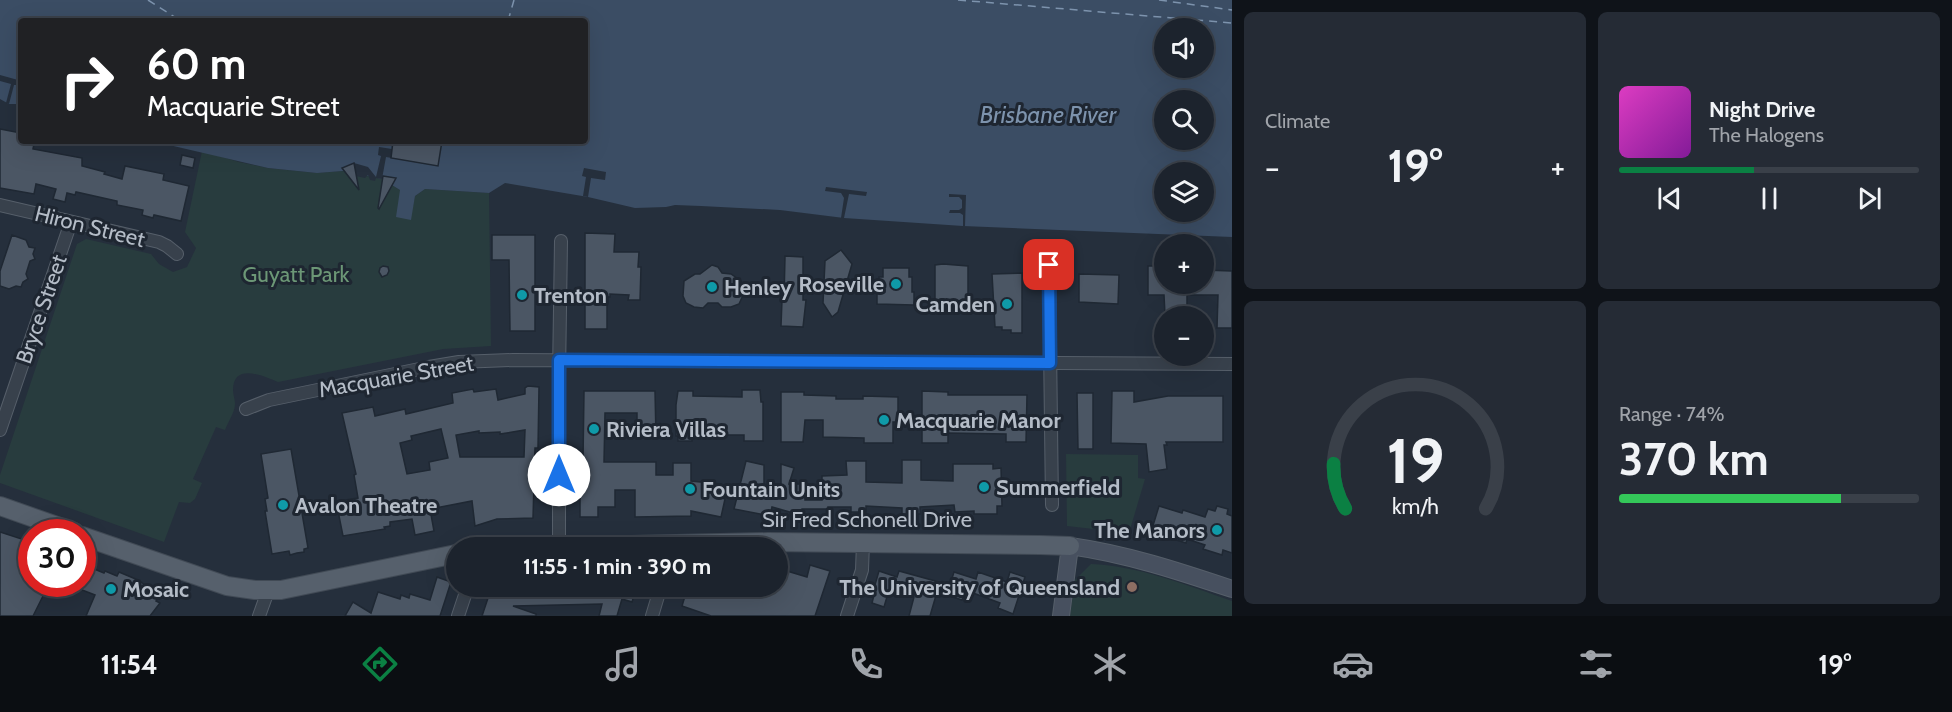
<!DOCTYPE html>
<html lang="en">
<head>
<meta charset="utf-8">
<style>
  body { margin:0; font-family:Cabin,sans-serif; background:#252b35; color:#f1f3f6; height:100vh; display:flex; flex-direction:column; font-size:22px; white-space:nowrap }
  * { box-sizing:border-box; margin:0 }
  p { font-size:20px; color:#a0a4aa }
  .icon { flex:none; width:33px; height:33px; fill:none; stroke:currentColor; stroke-width:2; stroke-linecap:round; stroke-linejoin:round }
  .map { position:relative; flex:1; overflow:hidden }
  .side { display:flex; flex-direction:column; gap:12px; padding:12px; background:#0f1319; width:720px }
  .side>* { flex:none }
  .top-card { position:absolute; left:18px; top:18px; width:570px; height:126px; border-radius:6px; box-shadow:0 6px 24px #0002,0 0 0 2px #3a4049; background:#202124; color:#fff; overflow:hidden }
  .tools { position:absolute; left:1154px; top:18px; display:grid; gap:12px }
  .tools a { display:grid; place-items:center; width:60px; height:60px; border-radius:50%; background:#1c232d; box-shadow:0 6px 24px #0002,0 0 0 2px #3a4049; font-size:30px }
  .speed { position:absolute; left:18px; top:519px; display:flex; gap:12px; font-size:30px; font-weight:700; text-align:center }
  .speed>* { display:grid; place-content:center; width:78px; height:78px; border-radius:50%; background:#1c232d; box-shadow:0 6px 24px #0002,0 0 0 2px #3a4049; line-height:1 }
  .speed .limit { border:9px solid #d22; background:#fff; color:#111 }
  .pin { position:absolute; display:grid; place-items:center; width:51px; height:51px; color:#fff; margin:-26px; border-radius:12px; box-shadow:0 3px 9px #0006 }
  .me { position:absolute; width:66px; margin:-33px; rotate:0deg; stroke-linejoin:round; filter:drop-shadow(0 0 4px #0008) }
  .turn { display:flex; align-items:center; gap:21px; height:126px; padding:0 30px; font-size:27px }
  .turn .icon { width:78px; height:78px; stroke-width:2.5 }
  .turn b { display:block; font-size:42px; line-height:51px }
  .big { font-size:45px; font-weight:700; line-height:1.1 }
  .side .card { flex:1; display:flex; flex-direction:column; justify-content:center; gap:9px; min-width:0; padding:0 21px; border-radius:9px; background:#252b35 }
  .side .dial { align-items:center; gap:0 }
  .dial svg { height:156px; overflow:visible; fill:none; stroke:#3a4049; stroke-width:7; stroke-linecap:round; text-anchor:middle }
  .dial text { fill:#f1f3f6; stroke:none }
  .song { display:flex; align-items:center; gap:18px }
  .cover { width:72px; height:72px; border-radius:9px; background:linear-gradient(135deg,hsl(310 70% 55%),hsl(290 70% 35%)) }
  .played { height:6px; border-radius:3px; background:linear-gradient(90deg,#0b8043 45%,#3a4049 45%) }
  .keys { display:flex; justify-content:space-around; direction:ltr }
  .heat { display:flex; justify-content:space-between; align-items:center; font-size:33px; direction:ltr }
  .charge { height:9px; border-radius:4px; background:linear-gradient(90deg,#34c759 74%,#3a4049 0) }
  .side .tiles { flex:1; display:grid; gap:12px; grid-template-columns:repeat(2,1fr) }
  .trip { position:absolute; left:446px; top:537px; width:342px; height:60px; border-radius:30px; background:#1c232d; box-shadow:0 6px 24px #0002,0 0 0 2px #3a4049; font-weight:700; line-height:60px; text-align:center }
  .menu { display:flex; height:96px; justify-content:space-around; align-items:center; background:#0b0e12; color:#a0a4aa }
  .menu .icon { width:42px; height:42px }
  .menu .on { color:#0b8043 }
  .menu b { font-size:27px; color:#f1f3f6 }
  main { display:flex; flex:1; min-height:0 }
  .map>svg:first-child { display:block }
</style>
</head>
<body>
<main>
<div class="map">
<svg width="1232" height="616" viewBox="0 0 1232 616">
  <rect width="100%" height="100%" fill="#252f3c"/>
  <!-- green -->
  <g fill="#283c3e">
    <path d="M 202,151 L 239,162 L 268,168 L 317,173 L 343,171 L 382,179 L 400,190 L 410,220 L 415,196 L 425,189 L 489,193 L 491,346 L 443,349 L 278,382 C 264,376 233,362 233,390 C 233,395 235,399 235,404 C 235,412 228,422 225,430 L 216,427 L 193,479 L 202,483 L 195,499 L 190,503 L 179,502 L 164,542 L 0,483 L 0,475 L 77,244 L 86,239 L 151,254 L 159,264 L 173,272 L 187,267 L 196,248 L 185,232 Z"/>
    <path d="M 1066,454 L 1138,455 L 1138,478 L 1145,479 L 1129,533 L 1067,526 Z"/>
    <path d="M 1091,564 C 1139,566 1186,585 1232,601 L 1232,616 L 1070,616 L 1075,580 Z"/>
  </g>
  <!-- water -->
  <path fill="#3b4d64" fill-rule="evenodd" d="M 0,0 L 1232,0 L 1232,237 L 963,226 L 844,218 L 780,210 L 701,206 L 675,205 L 666,207 L 635,208 L 588,197 L 505,183 L 489,193 L 425,189 L 415,196 L 411,220 L 396,217 L 400,190 L 382,179 L 363,175 L 343,171 L 317,173 L 268,168 L 152,141 L 585,141 L 585,21 L 21,21 L 21,104 L 9,104 L 0,99 ZM 1164,28 L 1203,28 L 1203,68 L 1164,68 ZM 1164,100 L 1203,100 L 1203,140 L 1164,140 ZM 1164,172 L 1203,172 L 1203,212 L 1164,212 Z"/>
  <!-- pier -->
  <g fill="#252f3c">
    <path d="M 0,75 L 18,80 L 16,85 L 14,85 L 9,104 L 6,103 L 11,84 L 0,81 Z"/>
    <path d="M 393,141 L 438,166 L 386,157 L 382,179 L 376,178 L 375,181 L 370,180 L 368,175 L 365,178 L 356,176 L 354,163 L 368,167 L 376,177 L 381,156 L 378,155 L 379,147 L 392,149 Z"/>
    <path d="M 584,168 L 606,172 L 605,180 L 591,178 L 588,197 L 583,196 L 586,177 L 582,176 Z"/>
    <path d="M 826,187 L 867,192 L 866,196 L 849,194 L 844,218 L 841,218 L 844,198 L 841,193 L 825,191 Z"/>
    <path d="M 949,194 L 966,195 L 965,226 L 963,226 L 963,215 L 960,213 L 949,213 L 950,210 L 959,210 L 962,208 L 962,200 L 959,197 L 949,197 Z"/>
  </g>
  <g fill="none" stroke-linecap="round" stroke-linejoin="round">
    <!-- ferry -->
    <g stroke="#7d93ad" stroke-width="1.5" stroke-dasharray="8 6" stroke-linecap="butt">
      <path d="M 148,0 L 181,21"/>
      <path d="M 958,0 L 1232,23"/>
      <path d="M 1159,0 L 1232,10"/>
      <path d="M 508,21 L 514,0"/>
    </g>
  </g>
  <!-- building -->
  <g fill="#4b5664" stroke="#1f2833" stroke-width="1.5" fill-rule="evenodd">
    <path d="M 0,129 L 21,133 L 21,141 L 34,144 L 33,149 L 82,158 L 82,166 L 105,172 L 104,174 L 122,179 L 125,166 L 164,174 L 163,180 L 189,186 L 181,221 L 154,215 L 153,218 L 142,215 L 143,210 L 117,205 L 117,201 L 76,192 L 75,195 L 67,193 L 65,202 L 53,199 L 56,189 L 36,184 L 34,194 L 0,188 Z"/>
    <path d="M 393,141 L 442,141 L 438,166 L 391,158 Z"/>
    <path d="M 182,155 L 195,158 L 193,168 L 180,165 Z"/>
    <path d="M 354,163 L 359,190 L 342,168 Z"/>
    <path d="M 383,176 L 396,178 L 379,209 L 378,208 Z"/>
    <path d="M 585,233 L 615,234 L 614,252 L 639,252 L 638,267 L 641,267 L 640,300 L 628,300 L 629,295 L 610,294 L 610,297 L 607,297 L 607,329 L 585,329 Z"/>
    <path d="M 12,235 L 26,240 L 29,247 L 35,248 L 33,254 L 35,259 L 30,261 L 26,274 L 28,279 L 23,282 L 21,287 L 16,286 L 9,289 L 0,286 L 0,271 Z"/>
    <path d="M 492,235 L 535,235 L 535,331 L 510,331 L 509,260 L 492,260 Z"/>
    <path d="M 841,250 L 852,264 L 838,312 L 832,317 L 823,303 L 825,261 Z"/>
    <path d="M 785,256 L 803,257 L 803,300 L 806,300 L 803,327 L 781,326 L 782,300 L 784,300 Z"/>
    <path d="M 943,264 L 968,266 L 968,301 L 935,300 L 935,265 Z"/>
    <path d="M 712,265 L 718,267 L 722,273 L 731,274 L 741,281 L 742,292 L 744,293 L 739,304 L 731,307 L 722,307 L 718,303 L 708,303 L 703,308 L 694,307 L 686,303 L 683,296 L 684,281 L 695,274 L 700,274 Z"/>
    <path d="M 383,266 L 388,267 L 389,271 L 387,275 L 382,277 L 379,272 L 380,268 Z"/>
    <path d="M 1148,266 L 1164,266 L 1164,284 L 1203,284 L 1203,270 L 1232,271 L 1232,328 L 1217,328 L 1218,295 L 1187,295 L 1187,315 L 1165,315 L 1164,295 L 1148,295 Z"/>
    <path d="M 883,268 L 909,268 L 909,277 L 912,277 L 912,292 L 914,292 L 914,305 L 877,304 L 877,291 L 879,291 L 879,277 L 883,277 Z"/>
    <path d="M 1022,273 L 1022,333 L 1011,333 L 1011,330 L 1002,330 L 1002,327 L 995,327 L 992,274 Z"/>
    <path d="M 1079,274 L 1119,275 L 1118,304 L 1079,302 Z"/>
    <path d="M 528,386 L 539,387 L 538,448 L 535,448 L 533,518 L 497,519 L 475,526 L 472,501 L 430,509 L 434,531 L 415,535 L 412,519 L 390,522 L 390,526 L 384,527 L 385,529 L 343,536 L 338,511 L 334,512 L 332,502 L 358,498 L 354,475 L 356,474 L 342,413 L 373,407 L 375,416 L 405,409 L 406,414 L 453,403 L 452,393 L 473,389 L 474,392 L 496,389 L 498,400 L 525,394 L 525,388 ZM 441,429 L 448,458 L 429,462 L 430,470 L 407,474 L 400,443 L 412,440 L 411,436 ZM 525,430 L 524,457 L 460,457 L 456,435 L 479,431 L 479,433 L 500,432 L 500,434 Z"/>
    <path d="M 742,390 L 760,390 L 761,402 L 763,402 L 763,441 L 744,441 L 744,435 L 723,435 L 723,433 L 692,433 L 692,441 L 678,441 L 678,436 L 676,436 L 676,405 L 678,391 L 693,391 L 693,396 L 742,397 Z"/>
    <path d="M 584,391 L 655,391 L 656,437 L 637,437 L 637,413 L 605,413 L 604,462 L 656,462 L 656,475 L 673,475 L 673,463 L 691,463 L 691,481 L 721,484 L 718,497 L 725,499 L 721,517 L 691,511 L 691,516 L 635,517 L 635,490 L 615,490 L 615,507 L 598,507 L 598,517 L 580,517 L 580,461 L 583,461 Z"/>
    <path d="M 922,391 L 948,392 L 948,395 L 1027,395 L 1026,442 L 1006,442 L 1006,434 L 948,433 L 948,443 L 922,443 Z"/>
    <path d="M 1112,391 L 1134,391 L 1134,402 L 1168,396 L 1223,396 L 1223,442 L 1166,442 L 1167,445 L 1164,445 L 1167,469 L 1149,472 L 1146,444 L 1111,443 Z"/>
    <path d="M 781,392 L 804,392 L 804,395 L 836,396 L 836,399 L 863,399 L 863,396 L 898,397 L 898,422 L 893,422 L 893,443 L 864,443 L 864,438 L 823,437 L 823,420 L 805,420 L 803,442 L 781,442 Z"/>
    <path d="M 1077,393 L 1093,393 L 1093,449 L 1078,449 Z"/>
    <path d="M 291,449 L 308,548 L 304,549 L 304,552 L 297,553 L 290,555 L 289,551 L 272,554 L 265,511 L 267,511 L 265,499 L 268,498 L 261,454 Z"/>
    <path d="M 902,460 L 921,460 L 921,480 L 953,481 L 953,464 L 993,464 L 993,469 L 1001,468 L 1002,506 L 997,506 L 997,514 L 974,514 L 974,511 L 955,512 L 954,505 L 920,507 L 920,514 L 902,514 L 902,508 L 866,506 L 866,512 L 851,512 L 851,507 L 828,507 L 828,509 L 802,509 L 801,516 L 790,516 L 790,512 L 772,507 L 770,516 L 734,509 L 746,461 L 764,465 L 764,494 L 781,494 L 781,464 L 794,468 L 789,484 L 805,484 L 805,500 L 822,500 L 822,476 L 847,475 L 846,461 L 866,461 L 866,482 L 902,483 Z"/>
    <path d="M 1159,506 L 1182,513 L 1183,510 L 1205,517 L 1208,509 L 1215,511 L 1217,506 L 1228,509 L 1227,514 L 1232,516 L 1232,553 L 1223,550 L 1222,555 L 1203,549 L 1205,545 L 1187,539 L 1186,543 L 1151,532 Z"/>
    <path d="M 0,532 L 28,541 L 32,548 L 32,584 L 49,584 L 33,616 L 0,616 Z"/>
    <path d="M 82,564 L 104,573 L 105,571 L 117,576 L 119,572 L 138,580 L 160,596 L 156,601 L 160,603 L 150,616 L 86,616 L 95,595 L 82,590 Z"/>
    <path d="M 810,565 L 830,571 L 815,616 L 711,616 L 682,606 L 688,586 L 777,586 L 777,568 L 807,577 Z"/>
    <path d="M 879,571 L 897,577 L 899,571 L 950,585 L 954,572 L 976,579 L 978,572 L 1007,582 L 1010,572 L 1025,577 L 1013,614 L 998,608 L 1000,603 L 965,590 L 962,600 L 937,592 L 930,616 L 909,616 L 914,597 L 889,590 L 884,607 L 872,603 L 874,595 L 872,595 Z"/>
    <path d="M 437,577 L 451,582 L 440,616 L 345,616 L 353,602 L 371,613 L 378,592 L 400,599 L 401,595 L 409,598 L 410,594 L 430,600 Z"/>
    <path d="M 492,586 L 637,586 L 632,602 L 622,599 L 617,616 L 599,616 L 602,604 L 513,606 L 536,614 L 536,616 L 482,616 Z"/>
  </g>
  <g fill="none" stroke-linecap="round" stroke-linejoin="round">
    <!-- street casing -->
    <g stroke="#565f6a" stroke-width="14">
      <g id="street">
        <path d="M 0,205 L 159,242 L 167,246 L 177,254"/>
        <path d="M 1049,265 L 1052,505"/>
        <path d="M 246,409 L 269,400 L 429,367 L 459,362 L 513,360 L 1232,364"/>
        <path d="M 0,430 L 71,222"/>
        <path d="M 559,546 L 559,375 L 561,241"/>
        <path d="M 259,616 L 268,591"/>
        <path d="M 458,616 L 468,586"/>
        <path d="M 652,616 L 661,586"/>
        <path d="M 847,616 L 862,570 L 863,543"/>
      </g>
    </g>
    <!-- secondary casing -->
    <g stroke="#565f6a" stroke-width="18">
      <path id="secondary" d="M 1061,616 L 1070,546 C 1127,554 1178,571 1232,589"/>
    </g>
    <!-- primary casing -->
    <g stroke="#414a55" stroke-width="20">
      <g id="primary">
        <path d="M 0,506 L 74,532"/>
        <path d="M 82,536 L 227,586 L 255,590 L 281,590 L 456,554"/>
        <path d="M 495,548 L 768,542 L 1040,545 L 1070,546"/>
      </g>
    </g>
    <!-- street -->
    <use href="#street" stroke="#38414c" stroke-width="12"/>
    <!-- secondary -->
    <use href="#secondary" stroke="#47505f" stroke-width="16"/>
    <!-- primary -->
    <use href="#primary" stroke="#56606c" stroke-width="18"/>
  </g>
  <g fill="none" stroke-linecap="round" stroke-linejoin="round">
    <!-- route casing -->
    <g stroke="#114b97" stroke-width="15">
      <path id="route" d="M 559,475 L 559,360 L 1050,363 L 1049,265"/>
    </g>
    <!-- route -->
    <use href="#route" stroke="#1a73e8" stroke-width="10"/>
  </g>
  <!-- markers -->
  <g fill="#0f9aa8" stroke="#1e2631" stroke-width="2">
    <circle cx="896" cy="284" r="6"/>
    <circle cx="712" cy="287" r="6"/>
    <circle cx="522" cy="295" r="6"/>
    <circle cx="1007" cy="304" r="6"/>
    <circle cx="884" cy="420" r="6"/>
    <circle cx="594" cy="429" r="6"/>
    <circle cx="984" cy="487" r="6"/>
    <circle cx="690" cy="489" r="6"/>
    <circle cx="283" cy="505" r="6"/>
    <circle cx="1217" cy="530" r="6"/>
    <circle cx="111" cy="589" r="6"/>
  </g>
  <circle fill="#8d6e63" stroke="#1e2631" stroke-width="2" cx="1132" cy="587" r="6"/>
  <g text-anchor="middle" stroke-width="6" stroke-linejoin="round" paint-order="stroke">
    <!-- street labels -->
    <g font-size="22" fill="#b4bcc7" stroke="#1e2631">
      <text transform="translate(90 226) rotate(14)" y="8">Hiron Street</text>
      <text transform="translate(41 309) rotate(-71)" y="8">Bryce Street</text>
      <text transform="translate(396 376) rotate(-10)" y="8">Macquarie Street</text>
      <text x="867" y="527">Sir Fred Schonell Drive</text>
    </g>
    <!-- park labels -->
    <g font-size="22" fill="#6c9776" stroke="#1e2631">
      <text x="296" y="282">Guyatt Park</text>
    </g>
    <!-- poi labels -->
    <g font-size="22" font-weight="bold" fill="#b4bcc7" stroke="#1e2631" text-anchor="start">
      <text x="884" y="292" text-anchor="end">Roseville</text>
      <text x="724" y="295">Henley</text>
      <text x="534" y="303">Trenton</text>
      <text x="995" y="312" text-anchor="end">Camden</text>
      <text x="896" y="428">Macquarie Manor</text>
      <text x="606" y="437">Riviera Villas</text>
      <text x="996" y="495">Summerfield</text>
      <text x="702" y="497">Fountain Units</text>
      <text x="295" y="513">Avalon Theatre</text>
      <text x="1205" y="538" text-anchor="end">The Manors</text>
      <text x="1120" y="595" text-anchor="end">The University of Queensland</text>
      <text x="123" y="597">Mosaic</text>
    </g>
    <!-- water labels -->
    <g font-size="24" font-style="italic" fill="#7d93ad" stroke="#1e2631">
      <text x="1048" y="123">Brisbane River</text>
    </g>
  </g>
</svg>
<div class="tools">
<a><svg class="icon" aria-label="sound" viewBox="0 0 24 24"><path d="M4 9h4l5-4v14l-5-4H4zM17 9q2 3 0 6"/></svg></a>
<a><svg class="icon" aria-label="search" viewBox="0 0 24 24"><circle cx="10" cy="10" r="6"/><path d="M15 15l6 6"/></svg></a>
<a><svg class="icon" aria-label="layers" viewBox="0 0 24 24"><path d="M12 4l9 5-9 5-9-5zM3 14l9 5 9-5"/></svg></a>
<a>+</a>
<a>−</a>
</div>
<div class="speed"><div class="limit">30</div></div>
<div class="pin" style="left:1049px;top:265px;background:#d93025"><svg class="icon" aria-label="arrive" viewBox="0 0 24 24"><path d="M6 21V4h12l-3 4 3 4H6"/></svg></div>
<svg class="me" style="left:559px;top:475px" viewBox="-20 -20 40 40"><circle r="19" fill="#fff"/><path d="M0-13L10 11 0 6-10 11z" fill="#1a73e8"/></svg>
<div class="trip">11:55 · 1 min · 390 m</div>
<div class="top-card">
<div class="turn"><svg class="icon" aria-label="right" viewBox="0 0 24 24"><path d="M7 20v-9h11M14 6l5 5-5 5"/></svg><div><b>60 m</b>Macquarie Street</div></div>
</div>
</div>
<section class="side">
<div class="tiles">
<div class="card"><p>Climate</p>
<div class="heat"><a>−</a><b class="big">19°</b><a>+</a></div>
</div>
<div class="card">
<div class="song"><i class="cover"></i><div><b>Night Drive</b><p>The Halogens</p></div></div>
<div class="played"></div>
<div class="keys"><svg class="icon" aria-label="previous" viewBox="0 0 24 24"><path d="M18 5L8 12l10 7zM5 5v14"/></svg><svg class="icon" aria-label="pause" viewBox="0 0 24 24"><path d="M8 5v14M16 5v14"/></svg><svg class="icon" aria-label="next" viewBox="0 0 24 24"><path d="M6 5l10 7-10 7zM19 5v14"/></svg></div>
</div>
<div class="card dial"><svg viewBox="0 0 100 80">
<path d="M14 69A42 42 0 1 1 86 69"/>
<path d="M14 69A42 42 0 0 1 8 46" stroke="#0b8043"/>
<text x="50" y="56" font-size="32" font-weight="700">19</text>
<text x="50" y="72" font-size="11">km/h</text>
</svg></div>
<div class="card"><p>Range · 74%</p><b class="big">370 km</b><div class="charge"></div></div>
</div>
</section>
</main>
<nav class="menu">
<b>11:54</b>
<svg class="icon on" aria-label="directions" viewBox="0 0 24 24"><path d="M12 3l9 9-9 9-9-9zM9 14v-3h6M13 9l2 2-2 2"/></svg>
<svg class="icon" aria-label="music" viewBox="0 0 24 24"><path d="M9 18V5l10-2v13"/><circle cx="6" cy="18" r="3"/><circle cx="16" cy="16" r="3"/></svg>
<svg class="icon" aria-label="phone" viewBox="0 0 24 24"><path d="M5 4h4l2 5-3 2q2 4 5 5l2-3 5 2v4C11 20 4 13 5 4z"/></svg>
<svg class="icon" aria-label="climate" viewBox="0 0 24 24"><path d="M12 3v18M4 7l16 10M4 17L20 7"/></svg>
<svg class="icon" aria-label="car" viewBox="0 0 24 24"><path d="M5 17H2v-5l4-1 3-4h7l3 4 3 1v5h-3M9 17h6M6 11h13"/><circle cx="7" cy="17" r="2"/><circle cx="17" cy="17" r="2"/></svg>
<svg class="icon" aria-label="filters" viewBox="0 0 24 24"><path d="M4 7h16M4 17h16"/><circle cx="9" cy="7" r="2"/><circle cx="15" cy="17" r="2"/></svg>
<b>19°</b>
</nav>
</body>
</html>
